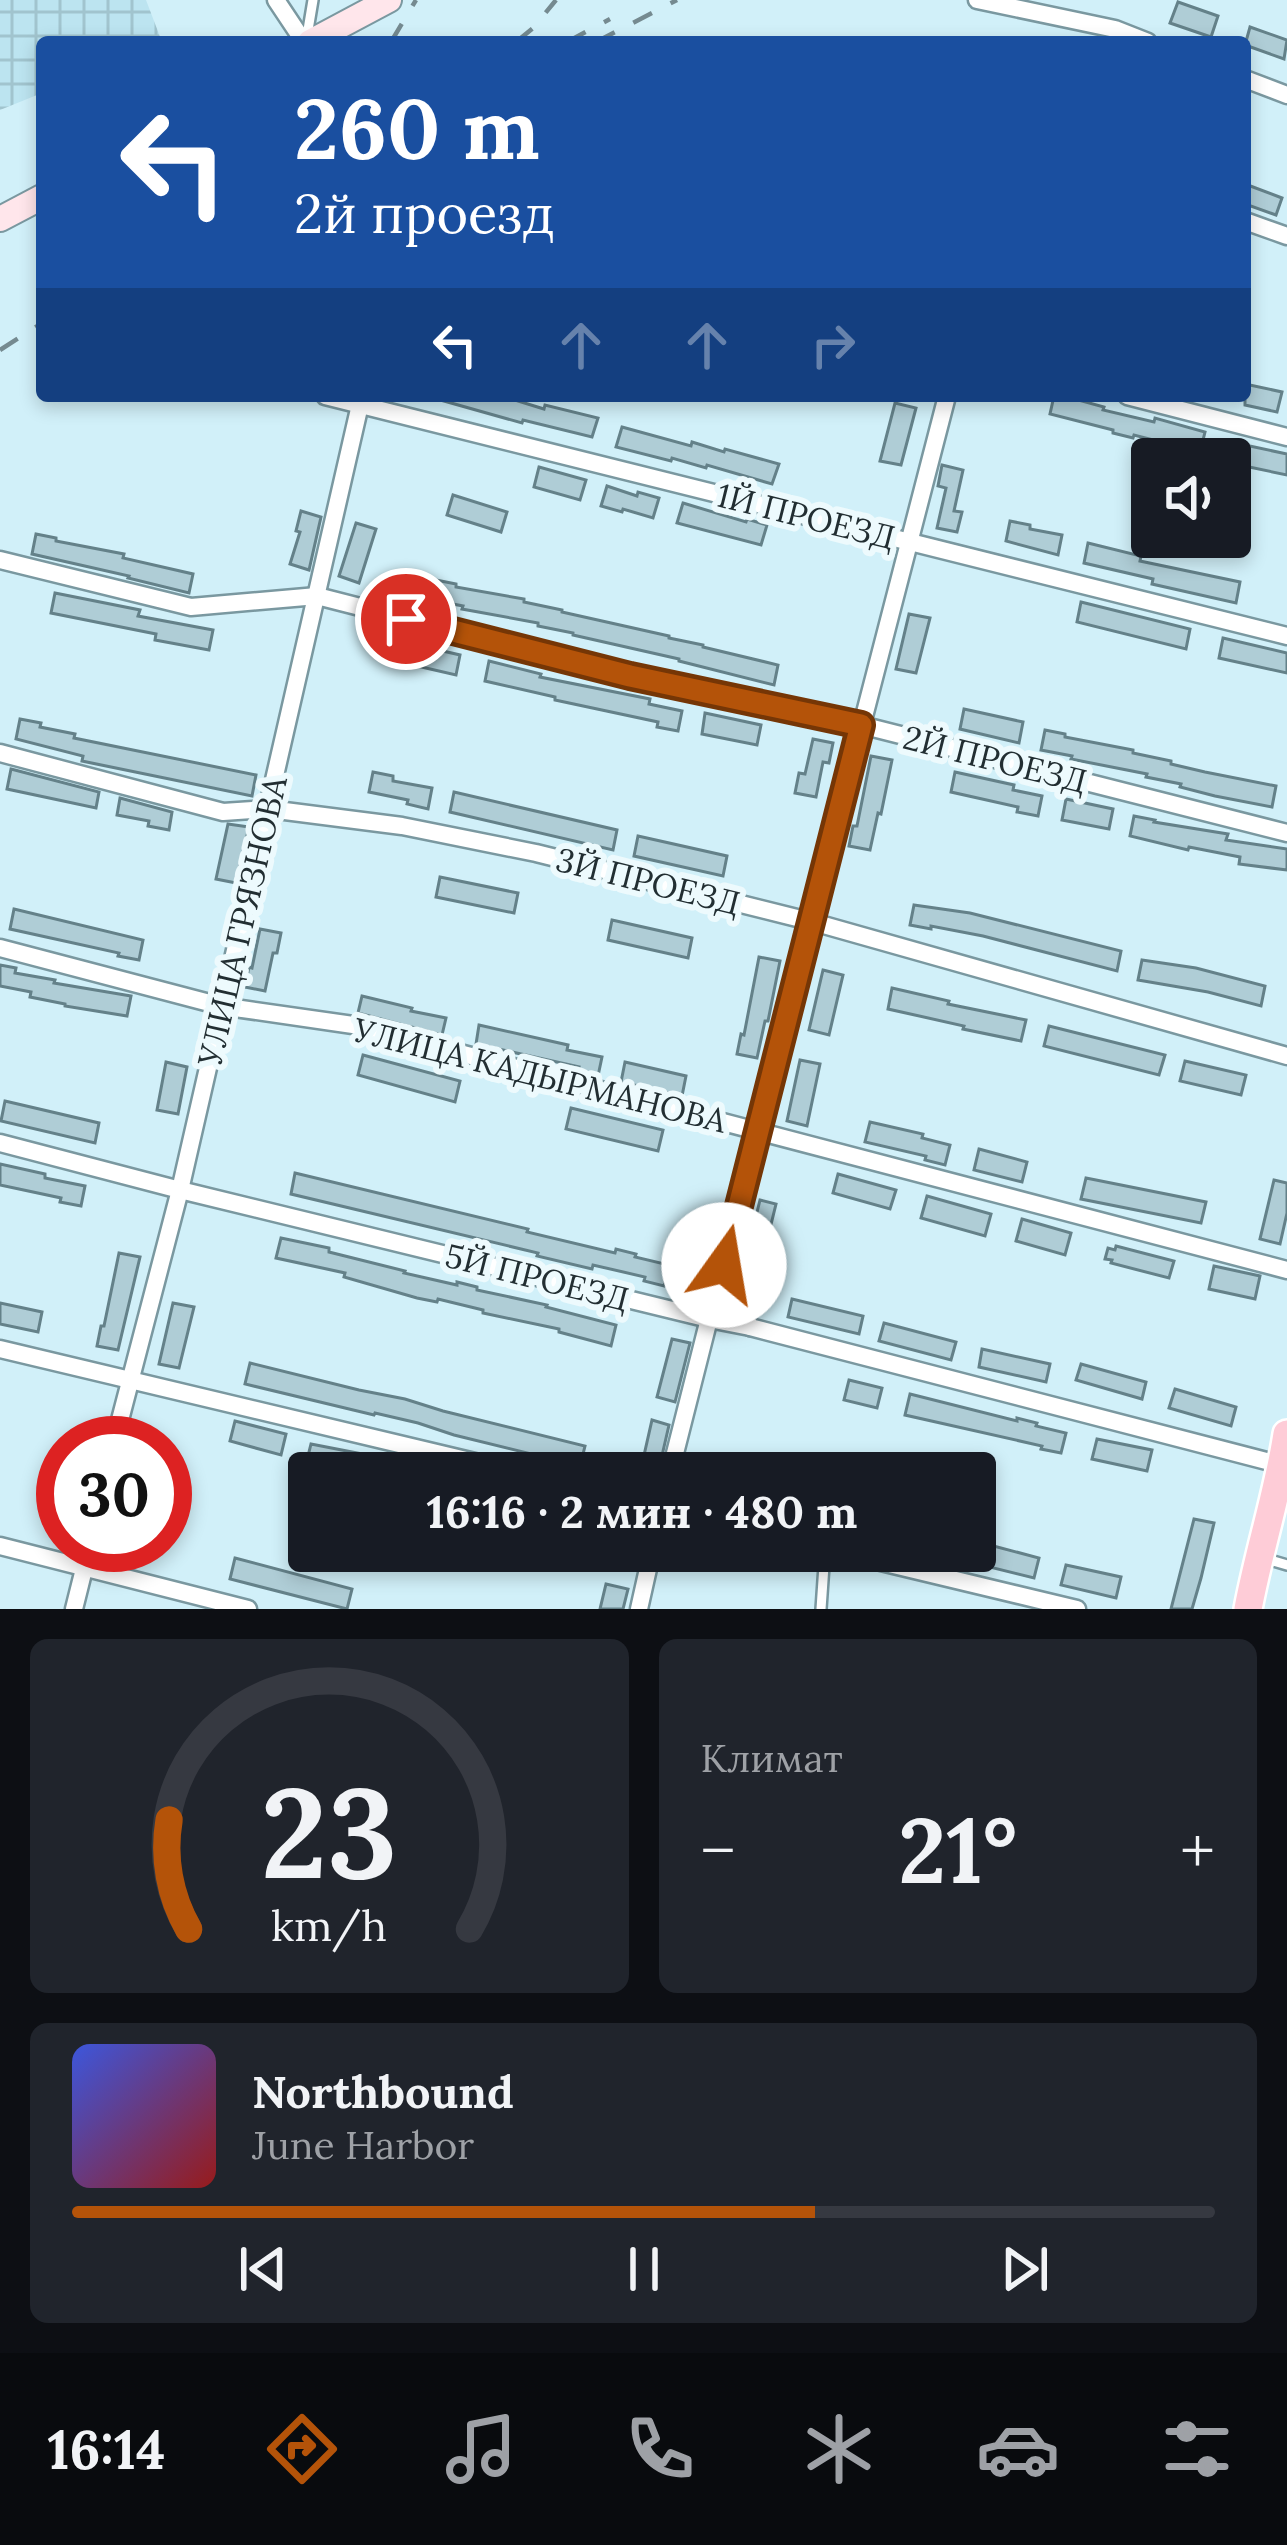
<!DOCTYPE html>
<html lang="ru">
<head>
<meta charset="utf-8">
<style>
  body { margin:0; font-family:Lora,serif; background:#20242c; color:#f1f3f6; height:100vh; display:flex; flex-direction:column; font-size:45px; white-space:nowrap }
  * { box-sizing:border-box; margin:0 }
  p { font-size:39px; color:#9ea1a6 }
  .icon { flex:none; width:66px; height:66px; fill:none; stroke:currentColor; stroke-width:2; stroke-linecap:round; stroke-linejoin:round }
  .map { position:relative; height:1609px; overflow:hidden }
  .drawer { display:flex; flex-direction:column; gap:30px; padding:30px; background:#0d0f14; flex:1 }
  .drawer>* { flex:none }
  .top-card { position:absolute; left:36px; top:36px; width:1215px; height:366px; border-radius:12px; box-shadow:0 6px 18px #0003; background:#1a4fa0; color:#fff; overflow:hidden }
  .controls { position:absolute; left:1131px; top:438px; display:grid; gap:24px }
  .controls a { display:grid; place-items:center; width:120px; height:120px; border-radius:12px; background:#171b24; box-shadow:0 6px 18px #0003; font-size:60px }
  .speed { position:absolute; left:36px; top:1416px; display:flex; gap:24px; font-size:60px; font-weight:700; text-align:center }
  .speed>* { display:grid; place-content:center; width:156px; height:156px; border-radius:50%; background:#171b24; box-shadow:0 6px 18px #0003; line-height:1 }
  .speed .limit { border:18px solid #d22; background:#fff; color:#111 }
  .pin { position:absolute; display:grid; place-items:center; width:102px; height:102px; color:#fff; margin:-51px; border:6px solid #fff; border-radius:50%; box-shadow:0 3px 12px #0007 }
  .me { position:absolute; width:132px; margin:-66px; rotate:13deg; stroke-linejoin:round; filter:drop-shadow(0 0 9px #0008) }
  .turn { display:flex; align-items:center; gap:42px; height:252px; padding:0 60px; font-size:54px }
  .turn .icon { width:156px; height:156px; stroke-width:2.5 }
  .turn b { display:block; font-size:84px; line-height:102px }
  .lanes { display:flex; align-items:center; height:114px; padding:0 60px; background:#0003; justify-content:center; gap:60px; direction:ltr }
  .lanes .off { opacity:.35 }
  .big { font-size:90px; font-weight:700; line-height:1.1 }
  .drawer .tile { flex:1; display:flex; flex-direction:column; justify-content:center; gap:18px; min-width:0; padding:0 42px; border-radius:18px; background:#20242c }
  .drawer .dial { align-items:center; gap:0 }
  .dial svg { height:312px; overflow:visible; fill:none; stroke:#363941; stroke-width:7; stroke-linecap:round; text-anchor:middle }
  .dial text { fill:#f1f3f6; stroke:none }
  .song { display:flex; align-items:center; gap:36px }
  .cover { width:144px; height:144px; border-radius:18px; background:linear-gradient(135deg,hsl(230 70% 55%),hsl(0 70% 35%)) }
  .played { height:12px; border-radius:6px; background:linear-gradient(90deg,#b45309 65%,#363941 65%) }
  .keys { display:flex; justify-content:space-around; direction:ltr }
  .heat { display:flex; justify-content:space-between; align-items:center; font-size:66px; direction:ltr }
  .drawer .tiles { flex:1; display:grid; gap:30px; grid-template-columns:1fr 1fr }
  .tile:last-child { grid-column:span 2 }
  .trip { position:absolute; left:288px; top:1452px; width:708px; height:120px; border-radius:12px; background:#171b24; box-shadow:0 6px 18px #0003; font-weight:700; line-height:120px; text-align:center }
  .menu { display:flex; height:192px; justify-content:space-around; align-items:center; background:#090b0e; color:#9ea1a6 }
  .menu .icon { width:84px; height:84px }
  .menu .current { color:#b45309 }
  .menu b { font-size:54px; color:#f1f3f6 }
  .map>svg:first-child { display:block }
</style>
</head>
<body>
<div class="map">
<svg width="1287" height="1609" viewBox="0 0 1287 1609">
  <defs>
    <pattern id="industrial-grid" width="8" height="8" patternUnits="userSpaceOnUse" patternTransform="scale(3)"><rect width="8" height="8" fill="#bce4f0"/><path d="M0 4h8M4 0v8" fill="none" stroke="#a1c4ce"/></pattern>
  </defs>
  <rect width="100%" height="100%" fill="#d1f0f9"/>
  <!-- industrial -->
  <path fill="url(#industrial-grid)" d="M 0,0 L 146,0 L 162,42 L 42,42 L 42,93 L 0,110 Z"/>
  <!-- building -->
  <g fill="#afcdd6" stroke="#648189" stroke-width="3">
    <path d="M 1178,2 L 1218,16 L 1211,37 L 1170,23 Z"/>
    <path d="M 1250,27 L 1287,40 L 1284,59 L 1245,45 Z"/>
    <path d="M 1245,184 L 1282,198 L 1276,215 L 1245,204 Z"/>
    <path d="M 1245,384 L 1282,392 L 1277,412 L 1245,405 Z"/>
    <path d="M 437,396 L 502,396 L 544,409 L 545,405 L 598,418 L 592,437 L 523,420 L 522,423 L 437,399 Z"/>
    <path d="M 1054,396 L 1064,396 L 1104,407 L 1103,410 L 1154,422 L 1155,418 L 1205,432 L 1200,452 L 1134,435 L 1133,438 L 1113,433 L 1113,430 L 1050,414 Z"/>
    <path d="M 895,403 L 916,408 L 901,465 L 880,461 Z"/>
    <path d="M 622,427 L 691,446 L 692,442 L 724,452 L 725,449 L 779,464 L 772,484 L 707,465 L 706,468 L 672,458 L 671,461 L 616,447 Z"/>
    <path d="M 1231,442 L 1287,454 L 1287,475 L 1230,463 L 1230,459 L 1227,459 Z"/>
    <path d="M 942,465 L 963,470 L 954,511 L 962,512 L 957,532 L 937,528 L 946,488 L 938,486 Z"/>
    <path d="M 539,467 L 586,480 L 580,500 L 534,487 Z"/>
    <path d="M 607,486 L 637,496 L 638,492 L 659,498 L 653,518 L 623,509 L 622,512 L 601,506 Z"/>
    <path d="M 453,495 L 507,512 L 501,532 L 447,515 Z"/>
    <path d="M 683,503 L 746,522 L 747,519 L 767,525 L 761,545 L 677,523 Z"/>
    <path d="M 301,511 L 321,517 L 309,570 L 290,564 L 300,532 L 296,531 Z"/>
    <path d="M 1010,521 L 1030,525 L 1030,529 L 1062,535 L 1058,555 L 1006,541 Z"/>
    <path d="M 356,523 L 376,529 L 359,583 L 339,576 Z"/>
    <path d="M 36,534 L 56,538 L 56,541 L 124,554 L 123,558 L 193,574 L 189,593 L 128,578 L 129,576 L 32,554 Z"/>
    <path d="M 1088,543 L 1141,556 L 1140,561 L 1240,582 L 1236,603 L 1152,584 L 1153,579 L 1084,563 Z"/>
    <path d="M 436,580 L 456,584 L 456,587 L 524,599 L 524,602 L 562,610 L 562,612 L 669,636 L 669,638 L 703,645 L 703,647 L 778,665 L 774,685 L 679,661 L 679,659 L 573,635 L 573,633 L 538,626 L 538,623 L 462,609 L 463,606 L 432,600 Z"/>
    <path d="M 55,593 L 140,610 L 138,616 L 213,630 L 209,650 L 155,640 L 156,634 L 51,613 Z"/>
    <path d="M 1081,602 L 1190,629 L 1186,649 L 1077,622 Z"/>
    <path d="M 909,614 L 930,618 L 916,673 L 896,669 Z"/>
    <path d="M 1223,638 L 1287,653 L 1287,673 L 1219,658 Z"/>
    <path d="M 404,642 L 460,655 L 456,675 L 400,662 Z"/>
    <path d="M 489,661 L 541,674 L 540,677 L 650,699 L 649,704 L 682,711 L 678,731 L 657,727 L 658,722 L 555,700 L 555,697 L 485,681 Z"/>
    <path d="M 964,709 L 1023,722 L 1019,743 L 960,729 Z"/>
    <path d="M 705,713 L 761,725 L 757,745 L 702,734 Z"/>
    <path d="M 20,719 L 41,723 L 40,727 L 75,734 L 74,738 L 256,775 L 252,796 L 82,761 L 83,756 L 16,739 Z"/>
    <path d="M 1045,730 L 1065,734 L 1065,737 L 1133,750 L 1133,753 L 1171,761 L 1171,764 L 1205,772 L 1276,786 L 1272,807 L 1215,796 L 1180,787 L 1181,784 L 1146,777 L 1147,774 L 1071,759 L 1072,756 L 1041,750 Z"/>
    <path d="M 813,739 L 833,743 L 829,763 L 823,762 L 816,797 L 795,793 L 799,773 L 805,774 Z"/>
    <path d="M 871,756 L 892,760 L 881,814 L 878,813 L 870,850 L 849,846 L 853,826 L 857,826 Z"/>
    <path d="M 11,769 L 99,792 L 96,808 L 7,789 Z"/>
    <path d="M 373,772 L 393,776 L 393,781 L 432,788 L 428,809 L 407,804 L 408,800 L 369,792 Z"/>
    <path d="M 955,772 L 1014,785 L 1013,790 L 1042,796 L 1038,816 L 1017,812 L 1018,807 L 951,792 Z"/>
    <path d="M 454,792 L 617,830 L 613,850 L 450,812 Z"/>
    <path d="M 120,798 L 172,812 L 169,830 L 148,826 L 149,821 L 117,815 Z"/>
    <path d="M 1066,799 L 1113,809 L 1109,829 L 1062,820 Z"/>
    <path d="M 1134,816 L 1155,820 L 1154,822 L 1228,834 L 1226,840 L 1287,849 L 1287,870 L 1239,864 L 1240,857 L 1189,847 L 1188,850 L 1130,836 Z"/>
    <path d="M 228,824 L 249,827 L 236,883 L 216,879 Z"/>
    <path d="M 638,836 L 727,856 L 723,876 L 634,856 Z"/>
    <path d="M 440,877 L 518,893 L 514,913 L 436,897 Z"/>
    <path d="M 914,905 L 970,913 L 1121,951 L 1117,971 L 983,936 L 931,926 L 931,929 L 910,925 Z"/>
    <path d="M 14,909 L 143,940 L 139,960 L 118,956 L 119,953 L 10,929 Z"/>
    <path d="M 612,920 L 692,938 L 688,958 L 608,940 Z"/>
    <path d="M 260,929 L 281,933 L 277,953 L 273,953 L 265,991 L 245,987 L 249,967 L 252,968 Z"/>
    <path d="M 759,957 L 780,961 L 768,1021 L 765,1021 L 757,1058 L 737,1054 L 741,1034 L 744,1035 Z"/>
    <path d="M 1142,960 L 1196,968 L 1265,986 L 1261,1006 L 1208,992 L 1138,980 Z"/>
    <path d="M 0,965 L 16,968 L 15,973 L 55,980 L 54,983 L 131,996 L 127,1016 L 65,1006 L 65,1004 L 30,997 L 31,992 L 0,986 Z"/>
    <path d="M 823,970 L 843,975 L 829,1035 L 809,1030 Z"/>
    <path d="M 892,988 L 949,1001 L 948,1004 L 1026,1020 L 1021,1041 L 963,1029 L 964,1026 L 888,1009 Z"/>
    <path d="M 362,996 L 412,1008 L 411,1011 L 446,1018 L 442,1035 L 358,1013 Z"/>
    <path d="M 479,1025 L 568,1045 L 567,1050 L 602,1057 L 598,1076 L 578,1071 L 579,1067 L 476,1044 Z"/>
    <path d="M 1049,1026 L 1165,1055 L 1159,1075 L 1044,1046 Z"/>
    <path d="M 363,1055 L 460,1081 L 455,1102 L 358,1075 Z"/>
    <path d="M 800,1060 L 820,1064 L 807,1126 L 787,1121 Z"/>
    <path d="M 1185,1061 L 1246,1075 L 1241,1095 L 1180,1081 Z"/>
    <path d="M 166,1062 L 187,1067 L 178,1114 L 157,1110 Z"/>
    <path d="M 625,1062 L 686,1076 L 682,1096 L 621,1082 Z"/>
    <path d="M 5,1101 L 99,1123 L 95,1143 L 1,1121 Z"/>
    <path d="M 571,1108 L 663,1130 L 658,1151 L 566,1129 Z"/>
    <path d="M 870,1122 L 923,1134 L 922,1138 L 950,1145 L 945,1165 L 925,1160 L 926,1156 L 865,1142 Z"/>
    <path d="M 979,1149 L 1027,1162 L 1022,1182 L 974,1170 Z"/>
    <path d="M 0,1164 L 45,1174 L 45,1178 L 85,1186 L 81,1206 L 60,1202 L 61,1198 L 0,1185 Z"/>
    <path d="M 295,1173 L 528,1229 L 527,1232 L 615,1253 L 616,1249 L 636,1254 L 635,1257 L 669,1265 L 664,1286 L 644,1281 L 645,1277 L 593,1265 L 592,1269 L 537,1256 L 538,1253 L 291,1194 Z"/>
    <path d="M 838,1174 L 896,1190 L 890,1209 L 833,1193 Z"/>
    <path d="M 1086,1178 L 1206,1202 L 1201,1223 L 1081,1199 Z"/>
    <path d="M 1274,1180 L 1287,1183 L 1287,1213 L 1280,1244 L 1260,1239 Z"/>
    <path d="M 927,1196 L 991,1214 L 985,1236 L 921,1218 Z"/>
    <path d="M 760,1200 L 776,1204 L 762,1261 L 746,1257 Z"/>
    <path d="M 1022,1219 L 1071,1233 L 1065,1255 L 1016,1241 Z"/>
    <path d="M 281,1238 L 329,1248 L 329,1252 L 405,1271 L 404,1273 L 457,1285 L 457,1282 L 477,1287 L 477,1290 L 547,1305 L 546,1307 L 616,1325 L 611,1346 L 559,1332 L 559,1329 L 483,1313 L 483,1310 L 438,1299 L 437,1302 L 417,1298 L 344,1277 L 345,1273 L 276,1258 Z"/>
    <path d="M 1116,1246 L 1174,1261 L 1169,1278 L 1111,1263 L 1112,1260 L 1105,1259 L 1108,1248 L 1115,1250 Z"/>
    <path d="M 119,1253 L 140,1257 L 118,1350 L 97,1346 L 101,1326 L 104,1326 Z"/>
    <path d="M 1214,1266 L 1260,1276 L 1255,1299 L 1209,1289 Z"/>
    <path d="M 792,1299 L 863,1316 L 859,1334 L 788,1317 Z"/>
    <path d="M 0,1303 L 42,1312 L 38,1332 L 0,1324 Z"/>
    <path d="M 173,1303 L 194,1307 L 179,1368 L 159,1364 Z"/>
    <path d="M 884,1323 L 956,1342 L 951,1360 L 879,1341 Z"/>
    <path d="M 672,1339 L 690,1343 L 675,1402 L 657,1397 Z"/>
    <path d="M 982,1349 L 1050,1364 L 1046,1382 L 979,1367 Z"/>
    <path d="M 250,1363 L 359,1390 L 405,1399 L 443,1411 L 585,1446 L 580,1466 L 454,1435 L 418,1423 L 375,1413 L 374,1415 L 245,1384 Z"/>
    <path d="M 1081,1364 L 1146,1382 L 1142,1399 L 1076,1380 Z"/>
    <path d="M 849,1380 L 882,1388 L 877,1408 L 844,1400 Z"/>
    <path d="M 1175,1389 L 1236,1407 L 1231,1426 L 1169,1408 Z"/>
    <path d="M 910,1394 L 1017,1421 L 1017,1418 L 1037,1423 L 1036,1426 L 1066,1433 L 1061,1453 L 1041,1449 L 1042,1446 L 905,1415 Z"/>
    <path d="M 652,1420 L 669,1425 L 658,1473 L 640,1473 Z"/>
    <path d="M 235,1421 L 286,1434 L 281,1455 L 230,1441 Z"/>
    <path d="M 1097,1439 L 1152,1450 L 1147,1471 L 1092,1459 Z"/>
    <path d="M 311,1444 L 393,1460 L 390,1473 L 355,1473 L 306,1464 Z"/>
    <path d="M 1194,1519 L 1214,1523 L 1201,1578 L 1192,1609 L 1171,1609 Z"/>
    <path d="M 986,1544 L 1039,1558 L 1034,1578 L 941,1555 L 942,1551 L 984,1551 Z"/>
    <path d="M 235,1558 L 352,1589 L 347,1609 L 230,1579 Z"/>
    <path d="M 1066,1565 L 1121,1577 L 1116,1598 L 1061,1585 Z"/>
    <path d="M 606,1584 L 628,1589 L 623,1609 L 600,1609 Z"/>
  </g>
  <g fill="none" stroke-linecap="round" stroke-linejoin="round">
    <!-- lane casing -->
    <g stroke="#7a98a0" stroke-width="14">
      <g id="lane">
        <path d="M 307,36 L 313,0"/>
        <path d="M 1263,1558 L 1287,1565"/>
        <path d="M 821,1609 L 825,1551"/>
      </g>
    </g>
    <!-- street casing -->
    <g stroke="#7a98a0" stroke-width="21">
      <g id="street">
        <path d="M 276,0 L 304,42"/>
        <path d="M 977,0 L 1115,29 L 1148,42"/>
        <path d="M 1245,79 L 1287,95"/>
        <path d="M 1245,221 L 1287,236"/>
        <path d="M 325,396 L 1287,636"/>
        <path d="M 1127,396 L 1287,437"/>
        <path d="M 0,560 L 191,607 L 317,596 L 630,676 L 861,725 L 1287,833"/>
        <path d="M 0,753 L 223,812 L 269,809 L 402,826 L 536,853 L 813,922 L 1287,1056"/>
        <path d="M 0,948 L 221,1006 L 353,1025 L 1287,1270"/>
        <path d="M 0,1143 L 180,1190 L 709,1319 L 750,1327 L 1282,1465"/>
        <path d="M 750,1327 L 725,1265 L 757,1130 L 947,396"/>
        <path d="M 0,1349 L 521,1473"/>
        <path d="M 114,1443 L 180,1190 L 362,396"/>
        <path d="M 670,1473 L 709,1319"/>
        <path d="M 0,1546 L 248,1609"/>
        <path d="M 835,1551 L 1077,1609"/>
        <path d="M 74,1609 L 90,1545"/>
        <path d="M 639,1609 L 652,1551"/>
      </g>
    </g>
    <!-- secondary casing -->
    <g stroke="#7a98a0" stroke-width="28">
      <g id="secondary">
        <path d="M 310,42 L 389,0"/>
        <path d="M 0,219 L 42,197"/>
      </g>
    </g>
    <!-- primary casing -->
    <g stroke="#fff" stroke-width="32">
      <path id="primary" d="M 1248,1609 C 1259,1550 1278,1493 1287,1434"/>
    </g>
    <!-- lane -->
    <use href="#lane" stroke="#fff" stroke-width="9"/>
    <!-- street -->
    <use href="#street" stroke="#fff" stroke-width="16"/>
    <!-- secondary -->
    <use href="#secondary" stroke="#ffe6eb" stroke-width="24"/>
    <!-- primary -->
    <use href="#primary" stroke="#feccd7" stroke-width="27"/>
    <!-- rail -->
    <g stroke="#758a90" stroke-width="4.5" stroke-dasharray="21 21" stroke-linecap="butt">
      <path d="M 391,42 L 416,0"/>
      <path d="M 516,42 L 533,28 L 556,0"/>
      <path d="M 567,42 L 610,19"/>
      <path d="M 596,42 L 677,0"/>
      <path d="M 0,350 L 42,323"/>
    </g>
  </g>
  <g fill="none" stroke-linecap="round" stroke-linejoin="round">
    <!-- route casing -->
    <g stroke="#753606" stroke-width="30">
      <path id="route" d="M 406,619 L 630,676 L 861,725 L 724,1265"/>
    </g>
    <!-- route -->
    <use href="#route" stroke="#b45309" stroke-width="21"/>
  </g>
  <g text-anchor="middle" stroke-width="12" stroke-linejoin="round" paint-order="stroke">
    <!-- street labels -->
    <g font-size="33" fill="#222e32" stroke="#edfafd">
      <text transform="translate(806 516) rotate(14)" y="12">1Й ПРОЕЗД</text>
      <text transform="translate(995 759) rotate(14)" y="12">2Й ПРОЕЗД</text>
      <text transform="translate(648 881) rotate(14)" y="12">3Й ПРОЕЗД</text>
      <text transform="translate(242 921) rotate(-77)" y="12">УЛИЦА ГРЯЗНОВА</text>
      <text transform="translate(540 1075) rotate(14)" y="12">УЛИЦА КАДЫРМАНОВА</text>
      <text transform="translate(537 1277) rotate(14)" y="12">5Й ПРОЕЗД</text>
    </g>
  </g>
</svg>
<div class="controls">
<a><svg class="icon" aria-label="sound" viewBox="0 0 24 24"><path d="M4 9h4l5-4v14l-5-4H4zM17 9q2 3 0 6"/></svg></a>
</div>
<div class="speed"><div class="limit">30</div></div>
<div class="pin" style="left:406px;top:619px;background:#d93025"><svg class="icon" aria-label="arrive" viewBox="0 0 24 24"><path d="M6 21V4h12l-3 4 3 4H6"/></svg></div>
<svg class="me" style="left:724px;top:1265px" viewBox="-20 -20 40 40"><circle r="19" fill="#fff"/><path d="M0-13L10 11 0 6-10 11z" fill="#b45309"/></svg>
<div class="trip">16:16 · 2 мин · 480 m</div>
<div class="top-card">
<div class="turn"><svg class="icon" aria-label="left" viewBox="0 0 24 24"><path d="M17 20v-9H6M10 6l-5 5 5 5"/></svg><div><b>260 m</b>2й проезд</div></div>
<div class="lanes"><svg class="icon" aria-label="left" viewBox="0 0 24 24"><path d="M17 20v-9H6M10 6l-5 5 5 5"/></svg><svg class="icon off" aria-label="ahead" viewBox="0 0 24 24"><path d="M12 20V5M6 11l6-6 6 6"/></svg><svg class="icon off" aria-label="ahead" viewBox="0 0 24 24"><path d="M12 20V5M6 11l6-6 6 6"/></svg><svg class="icon off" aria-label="right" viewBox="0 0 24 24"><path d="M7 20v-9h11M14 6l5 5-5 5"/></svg></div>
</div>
</div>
<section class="drawer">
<div class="tiles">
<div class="tile dial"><svg viewBox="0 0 100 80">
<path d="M14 69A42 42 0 1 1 86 69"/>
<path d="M14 69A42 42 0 0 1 9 41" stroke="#b45309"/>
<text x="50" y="56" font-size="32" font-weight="700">23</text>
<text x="50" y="72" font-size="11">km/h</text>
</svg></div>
<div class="tile"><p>Климат</p>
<div class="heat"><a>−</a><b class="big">21°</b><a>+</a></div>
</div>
<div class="tile">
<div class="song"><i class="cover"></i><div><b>Northbound</b><p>June Harbor</p></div></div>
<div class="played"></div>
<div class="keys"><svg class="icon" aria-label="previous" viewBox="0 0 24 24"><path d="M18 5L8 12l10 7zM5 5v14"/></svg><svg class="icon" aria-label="pause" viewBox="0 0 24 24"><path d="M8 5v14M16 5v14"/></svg><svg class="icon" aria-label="next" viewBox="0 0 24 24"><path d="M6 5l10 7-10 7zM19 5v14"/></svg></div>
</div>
</div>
</section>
<nav class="menu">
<b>16:14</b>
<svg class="icon current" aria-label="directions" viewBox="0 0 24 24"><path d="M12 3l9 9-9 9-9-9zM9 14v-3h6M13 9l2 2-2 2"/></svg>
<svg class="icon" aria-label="music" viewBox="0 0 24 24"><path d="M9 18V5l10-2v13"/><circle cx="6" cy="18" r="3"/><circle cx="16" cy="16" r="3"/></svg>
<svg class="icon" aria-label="phone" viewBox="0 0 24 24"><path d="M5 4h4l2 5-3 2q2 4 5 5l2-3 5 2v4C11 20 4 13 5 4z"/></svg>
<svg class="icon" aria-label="climate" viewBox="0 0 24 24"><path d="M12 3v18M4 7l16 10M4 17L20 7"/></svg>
<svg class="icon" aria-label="car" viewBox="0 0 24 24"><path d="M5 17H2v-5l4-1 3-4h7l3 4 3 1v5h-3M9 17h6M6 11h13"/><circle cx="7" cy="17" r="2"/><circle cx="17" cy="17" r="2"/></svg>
<svg class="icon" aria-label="filters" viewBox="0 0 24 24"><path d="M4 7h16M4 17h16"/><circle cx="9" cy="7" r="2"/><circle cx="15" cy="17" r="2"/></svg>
</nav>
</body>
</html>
